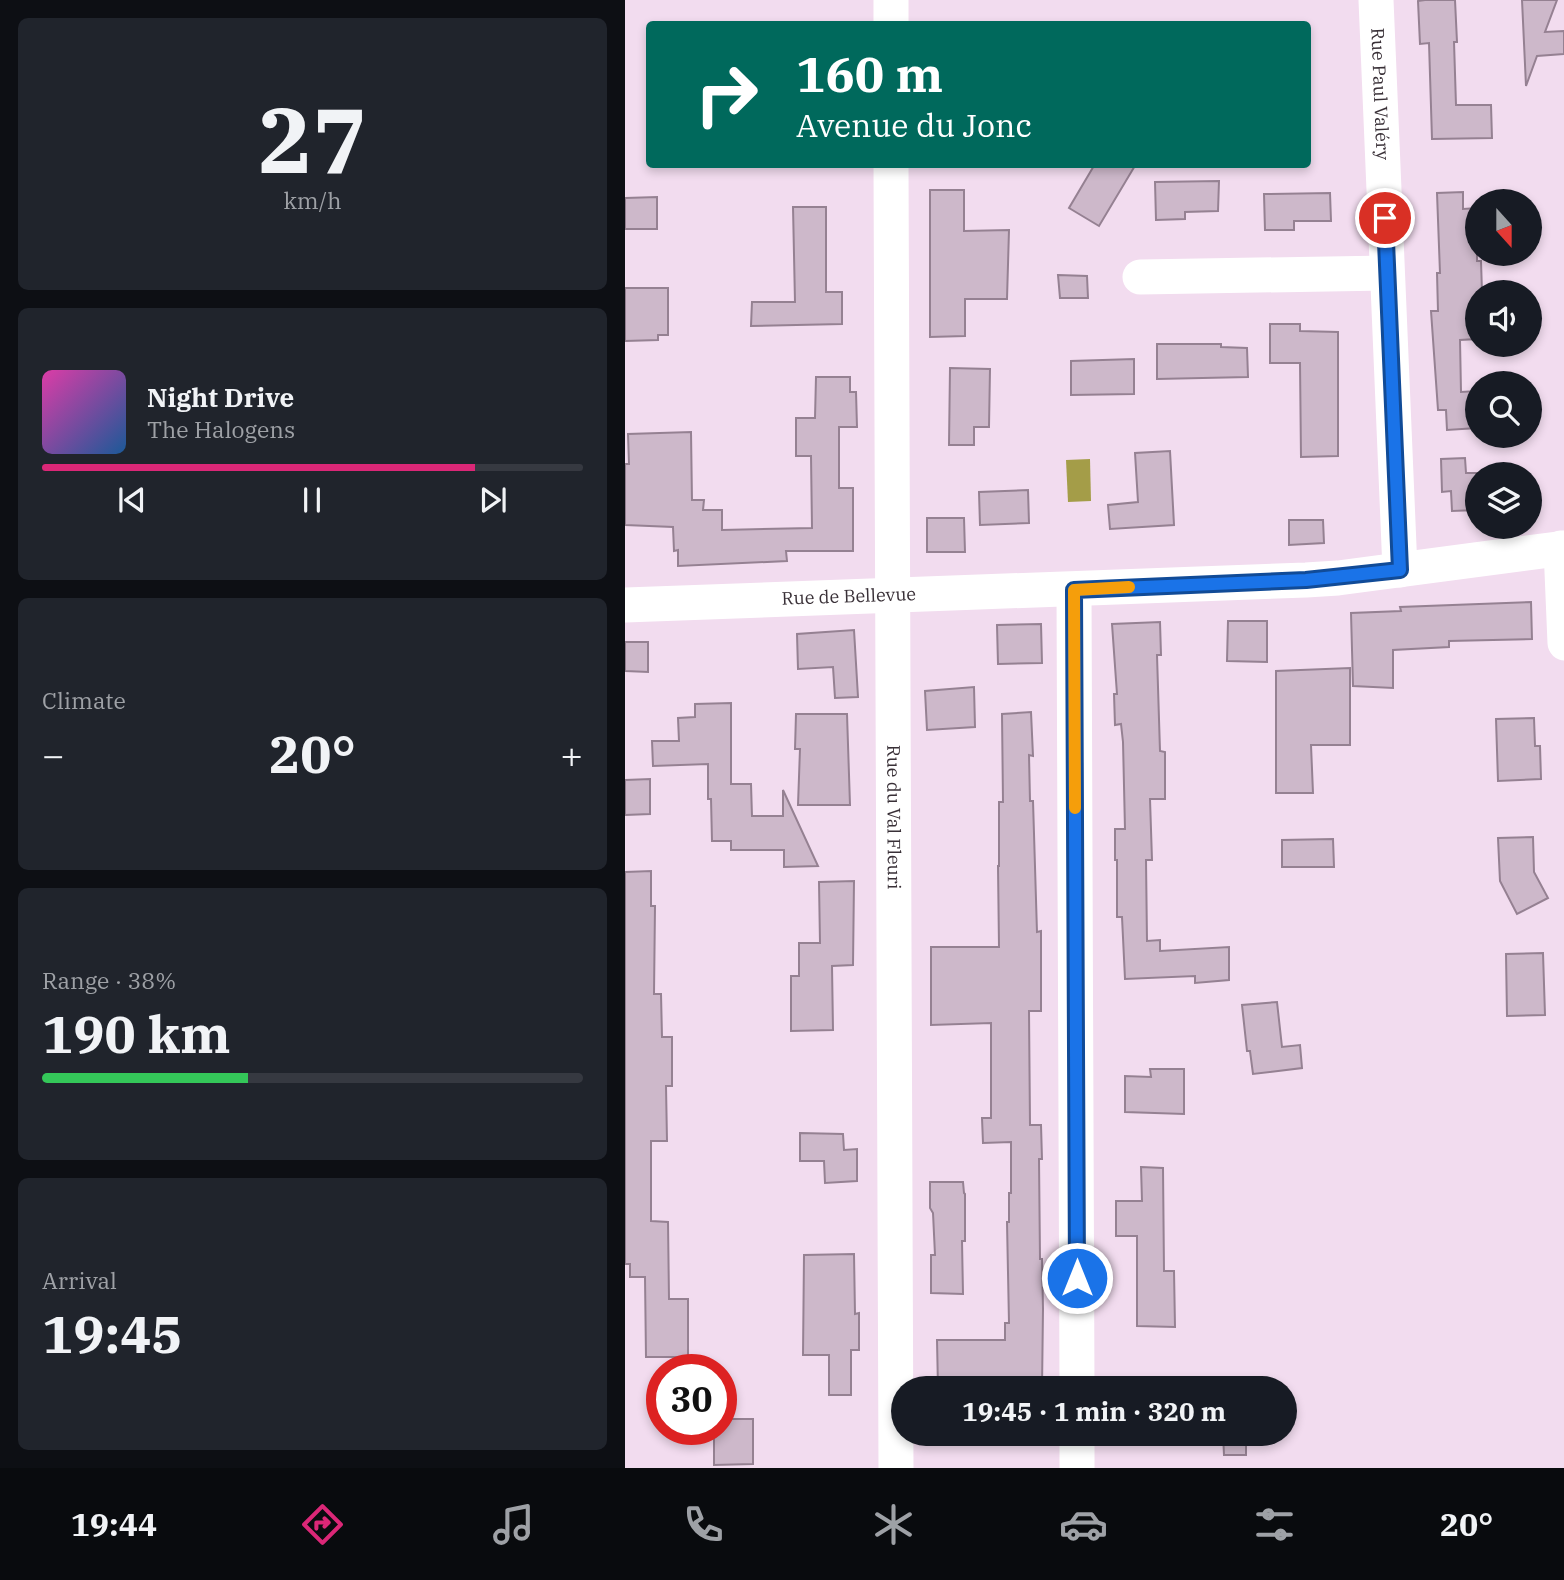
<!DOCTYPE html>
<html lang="en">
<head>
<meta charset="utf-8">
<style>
  body { margin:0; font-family:"IBM Plex Serif",serif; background:#20242c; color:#f1f3f6; height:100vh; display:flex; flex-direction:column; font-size:26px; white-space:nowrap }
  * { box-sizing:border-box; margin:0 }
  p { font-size:23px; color:#9ea1a6 }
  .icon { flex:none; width:38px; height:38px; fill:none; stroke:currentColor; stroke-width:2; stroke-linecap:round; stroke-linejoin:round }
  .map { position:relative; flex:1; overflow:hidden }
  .drawer { display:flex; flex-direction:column; gap:18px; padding:18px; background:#0d0f14; width:625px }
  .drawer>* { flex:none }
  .guide { position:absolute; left:21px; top:21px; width:665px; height:147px; border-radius:7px; box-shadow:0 4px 10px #0003; background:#00695c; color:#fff; overflow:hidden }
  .needle { width:46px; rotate:159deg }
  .buttons { position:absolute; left:840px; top:189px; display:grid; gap:14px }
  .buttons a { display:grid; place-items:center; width:77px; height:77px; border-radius:50%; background:#171b24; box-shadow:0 4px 10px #0003; font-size:35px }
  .speed { position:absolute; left:21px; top:1354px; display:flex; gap:14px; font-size:35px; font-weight:700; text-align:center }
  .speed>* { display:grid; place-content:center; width:91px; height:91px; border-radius:50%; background:#171b24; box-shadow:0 4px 10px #0003; line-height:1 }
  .speed .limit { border:10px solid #d22; background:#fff; color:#111 }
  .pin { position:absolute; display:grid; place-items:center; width:60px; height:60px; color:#fff; margin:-30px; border:4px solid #fff; border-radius:50%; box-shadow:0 2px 7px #0007 }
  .me { position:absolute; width:77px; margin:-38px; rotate:0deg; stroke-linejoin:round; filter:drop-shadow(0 0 5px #0008) }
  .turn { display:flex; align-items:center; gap:24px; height:147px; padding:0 35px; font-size:32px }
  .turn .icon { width:91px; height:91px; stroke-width:2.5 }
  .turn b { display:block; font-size:49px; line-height:60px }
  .big { font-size:52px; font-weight:700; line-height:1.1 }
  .drawer .widget { flex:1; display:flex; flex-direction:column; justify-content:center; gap:10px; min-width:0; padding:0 24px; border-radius:10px; background:#20242c }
  .drawer .dial { align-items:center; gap:0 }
  .dial b { font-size:91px; line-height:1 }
  .song { display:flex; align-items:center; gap:21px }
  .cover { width:84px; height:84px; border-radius:10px; background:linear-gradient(135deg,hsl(320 70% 55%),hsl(210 70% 35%)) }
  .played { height:7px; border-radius:4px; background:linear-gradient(90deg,#db2777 80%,#363941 80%) }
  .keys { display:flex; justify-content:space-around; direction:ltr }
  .heat { display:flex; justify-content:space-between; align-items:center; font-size:38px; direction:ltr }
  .charge { height:10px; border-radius:5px; background:linear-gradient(90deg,#34c759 38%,#363941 0) }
  .trip { position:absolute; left:266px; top:1376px; width:406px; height:70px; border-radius:35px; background:#171b24; box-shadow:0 4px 10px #0003; font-weight:700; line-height:70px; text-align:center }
  .tabs { display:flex; height:112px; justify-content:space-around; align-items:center; background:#090b0e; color:#9ea1a6 }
  .tabs .icon { width:49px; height:49px }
  .tabs .current { color:#db2777 }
  .tabs b { font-size:32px; color:#f1f3f6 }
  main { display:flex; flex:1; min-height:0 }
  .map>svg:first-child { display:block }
</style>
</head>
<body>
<main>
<section class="drawer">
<div class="widget dial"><b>27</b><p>km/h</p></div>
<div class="widget">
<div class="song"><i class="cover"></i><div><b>Night Drive</b><p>The Halogens</p></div></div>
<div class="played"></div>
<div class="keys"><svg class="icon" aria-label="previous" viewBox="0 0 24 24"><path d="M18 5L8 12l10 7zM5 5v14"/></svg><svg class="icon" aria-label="pause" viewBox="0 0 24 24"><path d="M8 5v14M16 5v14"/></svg><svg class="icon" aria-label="next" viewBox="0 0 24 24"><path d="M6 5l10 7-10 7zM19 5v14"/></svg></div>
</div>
<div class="widget"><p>Climate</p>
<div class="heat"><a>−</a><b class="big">20°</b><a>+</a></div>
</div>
<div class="widget"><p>Range · 38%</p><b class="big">190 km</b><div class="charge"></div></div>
<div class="widget"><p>Arrival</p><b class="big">19:45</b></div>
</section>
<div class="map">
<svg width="940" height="1468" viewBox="0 0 940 1468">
  <rect width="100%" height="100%" fill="#f2dcef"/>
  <!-- water -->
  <path fill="#a49d48" d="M 465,459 L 466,501 L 443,502 L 441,460 Z"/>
  <!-- building -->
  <g fill="#cdb8ca" stroke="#958192" stroke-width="2">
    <path d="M 800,0 L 830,0 L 832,42 L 829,42 L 831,105 L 866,105 L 867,138 L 807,139 L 804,43 L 795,44 L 793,1 Z"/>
    <path d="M 897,0 L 932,0 L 920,32 L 939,31 L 939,54 L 912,56 L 901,86 Z"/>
    <path d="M 470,164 L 511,164 L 474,226 L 444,208 Z"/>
    <path d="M 594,181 L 593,211 L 560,212 L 560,219 L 531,220 L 530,182 Z"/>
    <path d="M 305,190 L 339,190 L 339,231 L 384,230 L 382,299 L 340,299 L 340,336 L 305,337 Z"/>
    <path d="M 838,192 L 838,209 L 852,208 L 852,261 L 856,261 L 857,292 L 852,292 L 852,339 L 835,340 L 836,392 L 852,391 L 852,428 L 822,430 L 821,410 L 813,410 L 806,311 L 813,311 L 812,273 L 815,273 L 812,193 Z"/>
    <path d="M 705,193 L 706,221 L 669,221 L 669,230 L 640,230 L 639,194 Z"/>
    <path d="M 32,197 L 32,229 L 0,229 L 0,198 Z"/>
    <path d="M 168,207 L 201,207 L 201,292 L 217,292 L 217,324 L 126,326 L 127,302 L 170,302 Z"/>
    <path d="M 433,275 L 462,276 L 463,298 L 435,298 Z"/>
    <path d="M 0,288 L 43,288 L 43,335 L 33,335 L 33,340 L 0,341 Z"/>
    <path d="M 645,324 L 675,324 L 675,331 L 713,332 L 713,456 L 676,457 L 675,363 L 645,363 Z"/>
    <path d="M 532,344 L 596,344 L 596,347 L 622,348 L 623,377 L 532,379 Z"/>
    <path d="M 509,359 L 509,394 L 446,395 L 446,361 Z"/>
    <path d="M 325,368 L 365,369 L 364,427 L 349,427 L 349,445 L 324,445 Z"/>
    <path d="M 191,377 L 225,377 L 225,392 L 231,392 L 232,427 L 214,427 L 214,488 L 228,488 L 228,551 L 161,551 L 162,561 L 53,566 L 53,550 L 49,551 L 48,527 L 0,525 L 0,464 L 4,464 L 3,434 L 66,432 L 67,500 L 79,500 L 78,510 L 97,510 L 97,530 L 187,528 L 186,456 L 171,456 L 171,418 L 190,418 Z"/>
    <path d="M 545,451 L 549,525 L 485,529 L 483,505 L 513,502 L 510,453 Z"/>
    <path d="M 840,458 L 841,473 L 852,473 L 852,510 L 827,511 L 826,491 L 817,492 L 816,459 Z"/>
    <path d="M 403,490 L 404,523 L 355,525 L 354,492 Z"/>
    <path d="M 302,518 L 339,518 L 340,552 L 302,552 Z"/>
    <path d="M 664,520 L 698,520 L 699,543 L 664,545 Z"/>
    <path d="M 906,602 L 907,639 L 824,641 L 824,647 L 768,650 L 768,688 L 728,686 L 726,613 L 776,611 L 775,607 Z"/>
    <path d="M 603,621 L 642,621 L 642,662 L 602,661 Z"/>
    <path d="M 535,622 L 536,655 L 532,655 L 535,751 L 540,752 L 540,799 L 525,799 L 527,860 L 521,860 L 522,941 L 535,940 L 535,951 L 604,947 L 604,980 L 570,983 L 570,976 L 500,979 L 497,917 L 492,917 L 492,860 L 490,860 L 490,829 L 500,829 L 498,742 L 496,724 L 490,725 L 489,694 L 492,694 L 487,624 Z"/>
    <path d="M 416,624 L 417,663 L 373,664 L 372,625 Z"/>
    <path d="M 229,630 L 233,697 L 210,698 L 208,667 L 173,669 L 172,634 Z"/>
    <path d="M 0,642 L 23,642 L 23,672 L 0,671 Z"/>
    <path d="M 725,668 L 725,745 L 686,745 L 688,793 L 651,793 L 651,671 Z"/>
    <path d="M 349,687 L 350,727 L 302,730 L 300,691 Z"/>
    <path d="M 106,703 L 106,784 L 126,784 L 127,816 L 158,816 L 158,790 L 193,866 L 159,867 L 159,850 L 106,850 L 106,841 L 87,841 L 86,799 L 83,799 L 83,764 L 28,766 L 27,741 L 54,741 L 53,718 L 70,717 L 70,704 Z"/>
    <path d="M 406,712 L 408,756 L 404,755 L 405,801 L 408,801 L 412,932 L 416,931 L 416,1011 L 404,1011 L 405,1125 L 416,1125 L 417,1159 L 414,1159 L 415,1259 L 417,1259 L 418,1309 L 417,1388 L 313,1388 L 312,1340 L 380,1340 L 380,1323 L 384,1323 L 382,1222 L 384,1222 L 384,1193 L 386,1193 L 386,1142 L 358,1143 L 357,1118 L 366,1118 L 366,1023 L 306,1025 L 306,947 L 374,947 L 373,866 L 374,866 L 374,802 L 378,802 L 377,714 Z"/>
    <path d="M 171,714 L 222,714 L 225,805 L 173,805 L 175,749 L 170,749 Z"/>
    <path d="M 909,718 L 910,746 L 915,746 L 916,779 L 873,781 L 871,719 Z"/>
    <path d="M 25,779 L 25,814 L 0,815 L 0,780 Z"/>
    <path d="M 908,837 L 909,872 L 923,898 L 892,914 L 875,881 L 873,838 Z"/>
    <path d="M 708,839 L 709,867 L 657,867 L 657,840 Z"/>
    <path d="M 26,871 L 26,906 L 30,906 L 29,994 L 36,994 L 37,1037 L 47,1037 L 47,1086 L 41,1086 L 42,1141 L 26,1141 L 26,1221 L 43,1222 L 44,1299 L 63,1299 L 63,1357 L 21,1357 L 20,1277 L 5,1277 L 5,1264 L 0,1264 L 0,872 Z"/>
    <path d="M 229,881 L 228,965 L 207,966 L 208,1030 L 166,1031 L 166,976 L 174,976 L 174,943 L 195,943 L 194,882 Z"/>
    <path d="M 918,953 L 920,1015 L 882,1016 L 881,954 Z"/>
    <path d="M 652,1002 L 657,1047 L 675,1045 L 677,1068 L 628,1074 L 625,1051 L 622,1051 L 617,1005 Z"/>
    <path d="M 525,1069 L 559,1069 L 559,1114 L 500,1112 L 500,1076 L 526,1077 Z"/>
    <path d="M 175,1133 L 218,1134 L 219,1150 L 232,1149 L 232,1181 L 200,1183 L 199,1161 L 175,1161 Z"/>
    <path d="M 516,1167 L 538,1168 L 539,1271 L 549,1271 L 550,1327 L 512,1326 L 512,1236 L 491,1236 L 491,1201 L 517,1201 Z"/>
    <path d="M 305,1182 L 338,1182 L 339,1193 L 340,1194 L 340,1241 L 337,1241 L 338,1294 L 306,1293 L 306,1255 L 310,1255 L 308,1213 L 305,1208 Z"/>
    <path d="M 229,1254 L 230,1314 L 234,1313 L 234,1350 L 226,1350 L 226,1395 L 204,1395 L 204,1355 L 178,1355 L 179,1255 Z"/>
    <path d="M 96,1419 L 128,1419 L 128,1464 L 89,1465 L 89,1430 L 96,1430 Z"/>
    <path d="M 598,1433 L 621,1433 L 621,1455 L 599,1455 Z"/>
  </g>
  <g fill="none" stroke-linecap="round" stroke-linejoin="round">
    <!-- minor -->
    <g stroke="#fff" stroke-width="35">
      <path d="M 266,0 L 266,24"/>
      <path id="s1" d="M 751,0 L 775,570"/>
      <path id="s2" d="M 266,164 L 271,1468"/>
      <path d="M 515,277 L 762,273"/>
      <path d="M 936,548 L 940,643"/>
      <path d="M 449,590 L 452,1388"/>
      <path id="s3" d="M 0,605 C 227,595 454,590 681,580 L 713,578 L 940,548"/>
      <path d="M 452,1433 L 452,1468"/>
    </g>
  </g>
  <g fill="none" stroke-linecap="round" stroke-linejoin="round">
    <!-- route casing -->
    <g stroke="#114b97" stroke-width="18">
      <path id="route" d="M 452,1278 L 449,590 L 681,580 L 775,570 L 760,218"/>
    </g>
    <!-- route -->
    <use href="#route" stroke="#1a73e8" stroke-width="12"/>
    <!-- slow -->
    <path stroke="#f59e0b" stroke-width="12" d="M 450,808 L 449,590 L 504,587"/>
  </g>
  <g text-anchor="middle" stroke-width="5" stroke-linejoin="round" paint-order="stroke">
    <!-- street labels -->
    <g font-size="18" fill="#393037" stroke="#fcebfa">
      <text dy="6" stroke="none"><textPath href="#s1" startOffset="94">Rue Paul Valéry</textPath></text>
      <text dy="6" stroke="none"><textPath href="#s3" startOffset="224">Rue de Bellevue</textPath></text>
      <text dy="6" stroke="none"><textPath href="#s2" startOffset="653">Rue du Val Fleuri</textPath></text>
    </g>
  </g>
</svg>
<div class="buttons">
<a><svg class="needle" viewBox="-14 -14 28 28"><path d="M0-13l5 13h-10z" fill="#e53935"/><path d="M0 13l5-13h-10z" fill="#9ea1a6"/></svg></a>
<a><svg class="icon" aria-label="sound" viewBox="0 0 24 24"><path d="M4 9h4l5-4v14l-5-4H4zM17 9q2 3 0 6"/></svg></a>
<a><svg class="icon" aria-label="search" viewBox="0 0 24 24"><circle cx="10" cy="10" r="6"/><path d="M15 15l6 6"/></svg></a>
<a><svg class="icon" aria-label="layers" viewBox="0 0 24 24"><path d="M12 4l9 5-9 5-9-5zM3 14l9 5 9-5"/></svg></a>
</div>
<div class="speed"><div class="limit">30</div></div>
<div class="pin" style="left:760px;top:218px;background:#d93025"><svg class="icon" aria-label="arrive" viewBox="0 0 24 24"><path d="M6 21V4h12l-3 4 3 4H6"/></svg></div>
<svg class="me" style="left:452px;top:1278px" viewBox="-20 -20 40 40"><circle r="17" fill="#1a73e8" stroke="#fff" stroke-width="3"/><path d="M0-11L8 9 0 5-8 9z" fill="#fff"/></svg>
<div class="trip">19:45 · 1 min · 320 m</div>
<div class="guide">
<div class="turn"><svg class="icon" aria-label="right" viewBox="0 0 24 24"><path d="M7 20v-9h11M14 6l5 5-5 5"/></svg><div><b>160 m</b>Avenue du Jonc</div></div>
</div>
</div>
</main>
<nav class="tabs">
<b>19:44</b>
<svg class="icon current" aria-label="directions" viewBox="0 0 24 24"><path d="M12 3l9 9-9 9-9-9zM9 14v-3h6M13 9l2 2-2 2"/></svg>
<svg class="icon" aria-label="music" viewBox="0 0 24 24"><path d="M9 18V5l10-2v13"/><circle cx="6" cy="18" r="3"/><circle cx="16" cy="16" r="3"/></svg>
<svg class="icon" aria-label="phone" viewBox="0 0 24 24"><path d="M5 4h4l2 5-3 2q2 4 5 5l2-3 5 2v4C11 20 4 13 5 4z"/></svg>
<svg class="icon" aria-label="climate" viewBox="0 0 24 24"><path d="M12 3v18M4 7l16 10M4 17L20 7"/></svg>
<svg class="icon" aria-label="car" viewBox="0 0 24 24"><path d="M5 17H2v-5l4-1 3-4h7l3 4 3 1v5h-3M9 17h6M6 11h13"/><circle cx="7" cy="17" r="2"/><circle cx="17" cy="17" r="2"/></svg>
<svg class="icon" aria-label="filters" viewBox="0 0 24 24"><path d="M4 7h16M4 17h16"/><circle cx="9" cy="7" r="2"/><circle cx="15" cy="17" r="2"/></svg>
<b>20°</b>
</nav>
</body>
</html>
